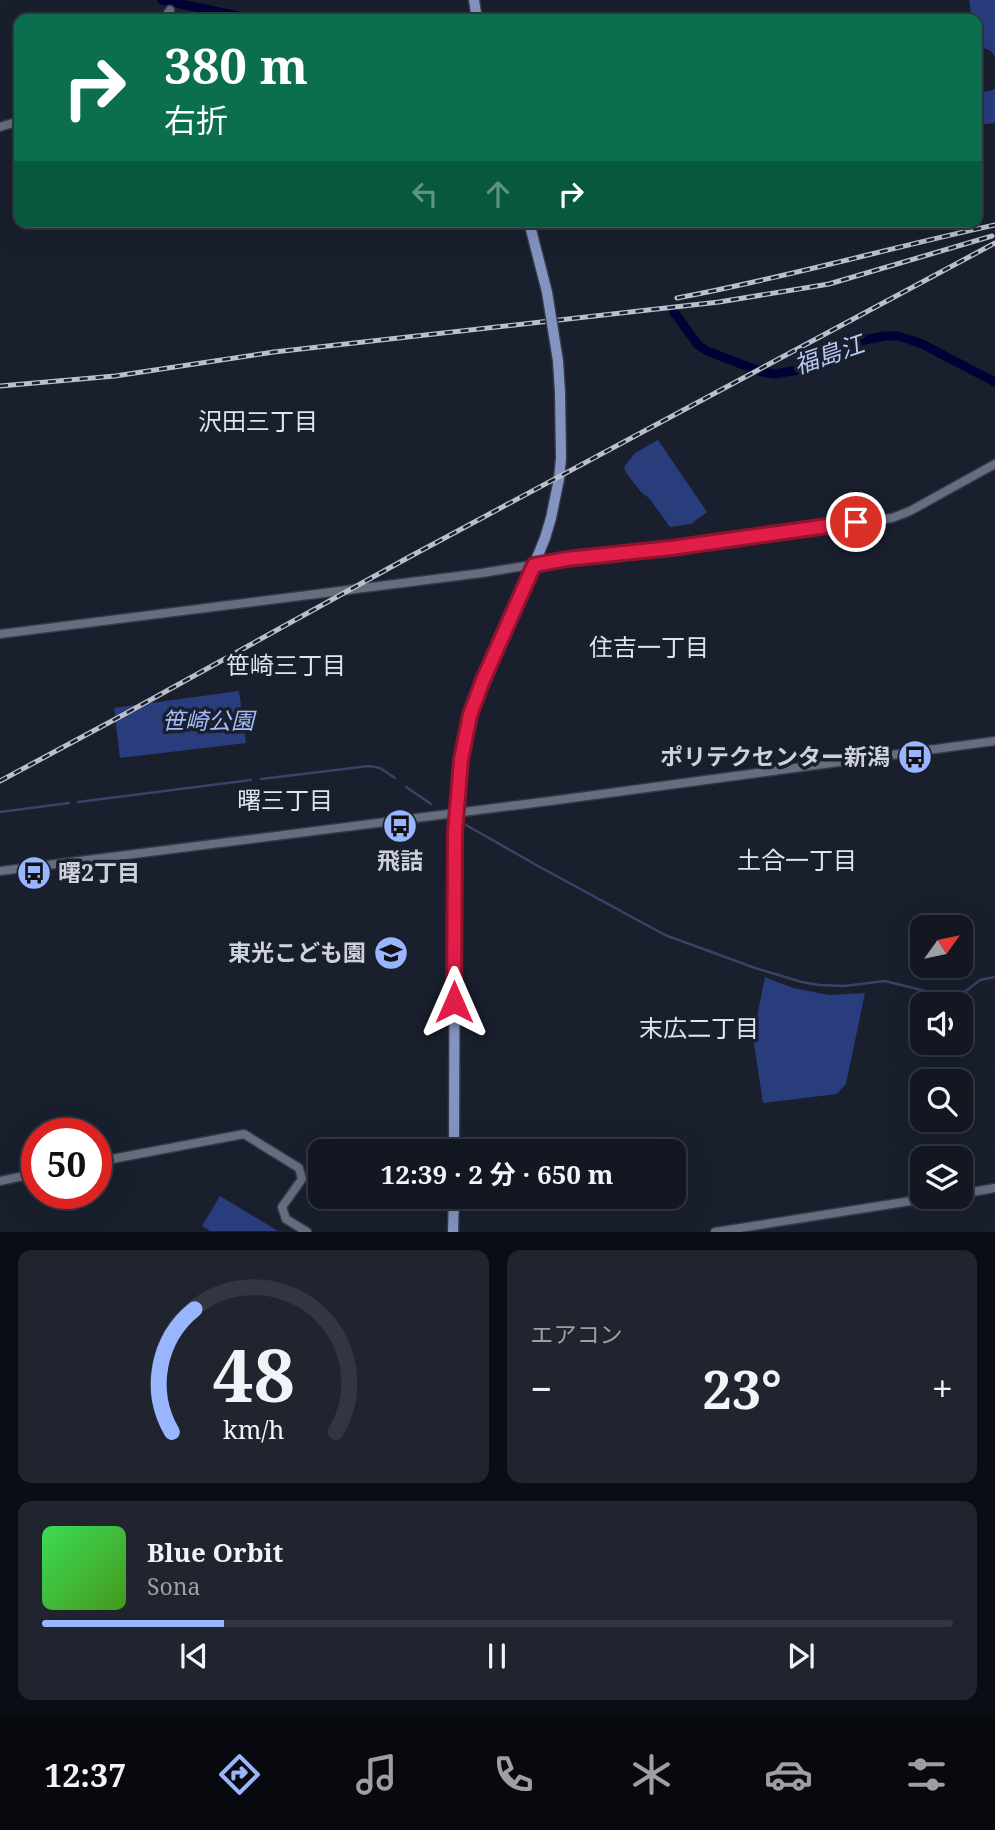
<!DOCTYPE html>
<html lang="ja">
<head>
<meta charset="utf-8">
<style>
  body { margin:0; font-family:"Noto Serif","Noto Sans JP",serif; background:#20242f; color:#f1f3f6; height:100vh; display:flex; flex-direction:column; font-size:26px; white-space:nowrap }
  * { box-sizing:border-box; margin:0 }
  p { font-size:23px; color:#9d9fa5 }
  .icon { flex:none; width:38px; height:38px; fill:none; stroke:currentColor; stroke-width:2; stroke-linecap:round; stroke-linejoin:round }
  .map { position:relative; height:1232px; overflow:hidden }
  .panel { display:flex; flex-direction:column; gap:18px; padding:18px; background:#0a0d13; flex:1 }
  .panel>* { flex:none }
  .guide { position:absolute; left:14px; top:14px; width:968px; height:214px; border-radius:14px; box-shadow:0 7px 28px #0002,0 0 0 2px #323640; background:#0b6e4f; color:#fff; overflow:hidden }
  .needle { width:46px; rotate:57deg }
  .buttons { position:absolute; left:910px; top:915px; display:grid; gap:14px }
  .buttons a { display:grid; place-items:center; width:63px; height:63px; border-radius:14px; background:#131722; box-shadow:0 7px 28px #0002,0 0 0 2px #323640; font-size:35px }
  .speed { position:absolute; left:21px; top:1118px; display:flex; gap:14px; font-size:35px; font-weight:700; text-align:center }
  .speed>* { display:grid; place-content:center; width:91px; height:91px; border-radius:50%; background:#131722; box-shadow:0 7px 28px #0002,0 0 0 2px #323640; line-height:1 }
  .speed .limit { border:10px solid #d22; background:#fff; color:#111 }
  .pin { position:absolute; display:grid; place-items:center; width:60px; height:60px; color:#fff; margin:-30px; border:4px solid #fff; border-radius:50%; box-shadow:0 2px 7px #0007 }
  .me { position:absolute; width:77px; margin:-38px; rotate:0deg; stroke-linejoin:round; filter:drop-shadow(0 0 5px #0008) }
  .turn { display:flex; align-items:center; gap:24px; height:147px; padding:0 35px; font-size:32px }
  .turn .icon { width:91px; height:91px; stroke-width:2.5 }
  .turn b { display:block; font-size:49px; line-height:60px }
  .lanes { display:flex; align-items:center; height:66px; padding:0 35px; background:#0003; justify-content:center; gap:35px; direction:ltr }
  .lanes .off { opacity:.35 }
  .big { font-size:52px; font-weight:700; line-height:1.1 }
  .panel .widget { flex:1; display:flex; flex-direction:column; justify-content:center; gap:10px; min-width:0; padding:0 24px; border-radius:14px; background:#20242f }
  .panel .dial { align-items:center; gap:0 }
  .dial svg { height:182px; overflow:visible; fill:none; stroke:#323640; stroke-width:7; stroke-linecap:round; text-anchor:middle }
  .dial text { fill:#f1f3f6; stroke:none }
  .song { display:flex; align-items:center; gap:21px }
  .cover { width:84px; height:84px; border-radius:10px; background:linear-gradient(135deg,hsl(130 70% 55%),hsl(100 70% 35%)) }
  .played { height:7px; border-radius:4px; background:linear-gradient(90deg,#99b5fd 20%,#323640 20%) }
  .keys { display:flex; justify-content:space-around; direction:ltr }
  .heat { display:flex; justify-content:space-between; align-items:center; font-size:38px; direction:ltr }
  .panel .tiles { flex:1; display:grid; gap:18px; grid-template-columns:1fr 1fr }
  .widget:last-child { grid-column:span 2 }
  .trip { position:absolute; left:308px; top:1139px; width:378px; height:70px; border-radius:14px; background:#131722; box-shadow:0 7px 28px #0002,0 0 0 2px #323640; font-weight:700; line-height:70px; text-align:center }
  .tabs { display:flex; height:112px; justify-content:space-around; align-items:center; background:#08090e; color:#9d9fa5 }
  .tabs .icon { width:49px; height:49px }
  .tabs .selected { color:#99b5fd }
  .tabs b { font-size:32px; color:#f1f3f6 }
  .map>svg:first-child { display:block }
</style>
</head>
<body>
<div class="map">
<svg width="995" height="1232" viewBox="0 0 995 1232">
  <rect width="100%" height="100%" fill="#191f2d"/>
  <!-- green -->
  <g fill="#293d7d">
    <path d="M 969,0 L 995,0 L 995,57 L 991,51 L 977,45 L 976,19 L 972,19 Z"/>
    <path d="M 995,88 L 995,123 L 977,125 L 977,93 L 993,90 Z"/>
    <path d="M 658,440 L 707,512 L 691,524 L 670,527 L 649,498 L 641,492 L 627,474 L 624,467 L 635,453 Z"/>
    <path d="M 239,691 L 246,743 L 120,758 L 114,708 Z"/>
    <path d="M 765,977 L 793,988 L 829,995 L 865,993 L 846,1084 L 837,1094 L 763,1103 L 753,1037 Z"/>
    <path d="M 220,1196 L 278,1231 L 210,1231 L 202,1226 Z"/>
  </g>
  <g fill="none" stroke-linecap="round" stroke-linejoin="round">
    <!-- stream -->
    <g stroke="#3f3f68" stroke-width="2.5">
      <path d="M 261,779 L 369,766 L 380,768 L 395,778"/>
      <path d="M 406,787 L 431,804"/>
      <path d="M 78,802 L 251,780"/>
      <path d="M 0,812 L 69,803"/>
      <path d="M 466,825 L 538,866 L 665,935 L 755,968 L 802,982 L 819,985 L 844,986 L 885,981 L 941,995 L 955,995 L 966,991 L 980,980 L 995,977"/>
    </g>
    <!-- canal -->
    <g stroke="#020136" stroke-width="9">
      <path d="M 162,0 L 253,19"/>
      <path d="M 674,312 L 698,345 L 707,351 L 762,372 L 774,374 L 798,370 L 859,341 L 885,336 L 898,336 L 920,343 L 995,382"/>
    </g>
    <!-- minor casing -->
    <g stroke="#353845" stroke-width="11">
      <g id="minor">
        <path d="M 164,19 L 170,10"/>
        <path d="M 0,127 L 19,121"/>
        <path d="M 0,634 L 482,573 L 567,559 L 671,548 L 892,518 L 910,511 L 995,464"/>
        <path d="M 0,871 L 550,801 L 995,741"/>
        <path d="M 96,1162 L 244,1134 L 299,1168 L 302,1179 L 282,1207 L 286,1219 L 307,1232"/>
        <path d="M 0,1181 L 37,1173"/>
        <path d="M 961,1194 L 995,1188"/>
        <path d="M 715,1232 L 936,1197"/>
      </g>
    </g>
    <!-- major casing -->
    <g stroke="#353845" stroke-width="13">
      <g id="major">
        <path d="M 474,0 L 477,19"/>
        <path d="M 454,1152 L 455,832 L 461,760 L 470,714 L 483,680 L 534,565 L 545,538 L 551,518 L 559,479 L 561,458 L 560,392"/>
        <path d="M 453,1232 L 454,1197"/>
      </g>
    </g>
    <!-- minor -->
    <use href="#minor" stroke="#676d7e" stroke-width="8"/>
    <!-- major -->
    <use href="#major" stroke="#8394c1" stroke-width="10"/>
    <!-- rail casing -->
    <g stroke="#bbbfca" stroke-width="5">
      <g id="rail">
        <path d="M 677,298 C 784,278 889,248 995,225"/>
        <path d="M 0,386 L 115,376 L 274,352 L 719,302 L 829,284 L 992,236"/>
        <path d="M 0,781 L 123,715 L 411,556 L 995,243"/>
      </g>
    </g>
    <!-- rail -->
    <use href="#rail" stroke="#191f2d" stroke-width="2.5" stroke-dasharray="8" stroke-linecap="butt"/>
    <!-- major-bridge casing -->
    <g stroke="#353845" stroke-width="13" stroke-linecap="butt">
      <path id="major-bridge" d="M 529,222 L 547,292 L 558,361 L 560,392"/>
    </g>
    <!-- major-bridge -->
    <use href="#major-bridge" stroke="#8394c1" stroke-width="10"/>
  </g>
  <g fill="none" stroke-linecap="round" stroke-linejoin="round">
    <!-- route casing -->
    <g stroke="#92132f" stroke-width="18">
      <path id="route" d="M 454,1002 L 455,832 L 461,760 L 470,715 L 483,680 L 534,565 L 567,559 L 671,548 L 856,522"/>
    </g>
    <!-- route -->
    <use href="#route" stroke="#e11d48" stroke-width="12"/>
  </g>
  <!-- icons -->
  <defs>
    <g id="bus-disc" transform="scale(1.75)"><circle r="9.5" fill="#99b5fd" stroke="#191f2d"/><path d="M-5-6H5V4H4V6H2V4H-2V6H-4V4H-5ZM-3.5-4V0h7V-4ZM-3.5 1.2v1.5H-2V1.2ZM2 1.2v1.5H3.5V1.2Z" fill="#111"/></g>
    <g id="school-disc" transform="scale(1.75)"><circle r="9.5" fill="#99b5fd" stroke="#191f2d"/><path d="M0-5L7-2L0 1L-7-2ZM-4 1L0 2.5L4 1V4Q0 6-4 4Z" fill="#111"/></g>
  </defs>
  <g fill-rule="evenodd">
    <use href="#bus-disc" x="915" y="757"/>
    <use href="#bus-disc" x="400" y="826"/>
    <use href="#bus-disc" x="34" y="873"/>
    <use href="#school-disc" x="391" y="953"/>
  </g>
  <g text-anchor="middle" stroke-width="7" stroke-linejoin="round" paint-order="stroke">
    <!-- park labels -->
    <g font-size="23" font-style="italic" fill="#a5bdfc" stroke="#191f2d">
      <text x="208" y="729">笹崎公園</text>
    </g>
    <!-- poi labels -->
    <g font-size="23" font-weight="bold" fill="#cdd1db" stroke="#191f2d" text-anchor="end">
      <text x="890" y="765">ポリテクセンター新潟</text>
      <text x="400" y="869" text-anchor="middle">飛詰</text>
      <text x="58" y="881" text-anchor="start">曙2丁目</text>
      <text x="366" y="961">東光こども園</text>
    </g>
    <!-- water labels -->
    <g font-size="24" font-style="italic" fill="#b7c9f3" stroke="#191f2d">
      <text transform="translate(829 355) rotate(-19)" y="8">福島江</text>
    </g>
    <!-- neighbourhood labels -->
    <g font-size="24" fill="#dee4f2" stroke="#191f2d">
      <text x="258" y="430">沢田三丁目</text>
      <text x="649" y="656">住吉一丁目</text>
      <text x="286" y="674">笹崎三丁目</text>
      <text x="285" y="809">曙三丁目</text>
      <text x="797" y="869">土合一丁目</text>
      <text x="699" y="1037">末広二丁目</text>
    </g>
  </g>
</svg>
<div class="buttons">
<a><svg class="needle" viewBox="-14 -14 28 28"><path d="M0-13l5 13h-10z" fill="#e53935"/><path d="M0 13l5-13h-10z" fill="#9d9fa5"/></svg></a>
<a><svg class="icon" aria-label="sound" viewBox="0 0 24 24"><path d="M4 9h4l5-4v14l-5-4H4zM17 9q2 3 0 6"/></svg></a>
<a><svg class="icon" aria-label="search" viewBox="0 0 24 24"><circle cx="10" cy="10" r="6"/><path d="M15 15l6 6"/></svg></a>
<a><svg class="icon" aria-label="layers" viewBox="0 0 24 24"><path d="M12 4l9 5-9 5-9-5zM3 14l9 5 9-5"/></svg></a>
</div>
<div class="speed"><div class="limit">50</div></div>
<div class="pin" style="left:856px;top:522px;background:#d93025"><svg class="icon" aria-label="arrive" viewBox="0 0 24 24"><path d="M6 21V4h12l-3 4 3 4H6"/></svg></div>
<svg class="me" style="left:454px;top:1002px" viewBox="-20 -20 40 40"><path d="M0-17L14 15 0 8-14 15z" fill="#e11d48" stroke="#fff" stroke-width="4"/></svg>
<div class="trip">12:39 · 2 分 · 650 m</div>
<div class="guide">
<div class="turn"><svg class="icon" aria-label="right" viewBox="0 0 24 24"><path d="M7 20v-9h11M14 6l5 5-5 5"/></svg><div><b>380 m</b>右折</div></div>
<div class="lanes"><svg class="icon off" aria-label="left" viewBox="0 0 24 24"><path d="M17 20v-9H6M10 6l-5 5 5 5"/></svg><svg class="icon off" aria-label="ahead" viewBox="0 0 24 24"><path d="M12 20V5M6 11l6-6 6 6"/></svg><svg class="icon" aria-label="right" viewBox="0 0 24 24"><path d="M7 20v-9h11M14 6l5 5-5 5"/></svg></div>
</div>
</div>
<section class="panel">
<div class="tiles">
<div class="widget dial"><svg viewBox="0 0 100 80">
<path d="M14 69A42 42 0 1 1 86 69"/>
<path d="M14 69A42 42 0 0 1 24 15" stroke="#99b5fd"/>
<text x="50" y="56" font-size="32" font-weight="700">48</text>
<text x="50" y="72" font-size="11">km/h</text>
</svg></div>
<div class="widget"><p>エアコン</p>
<div class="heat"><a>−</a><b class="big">23°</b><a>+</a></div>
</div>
<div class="widget">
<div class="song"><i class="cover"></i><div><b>Blue Orbit</b><p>Sona</p></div></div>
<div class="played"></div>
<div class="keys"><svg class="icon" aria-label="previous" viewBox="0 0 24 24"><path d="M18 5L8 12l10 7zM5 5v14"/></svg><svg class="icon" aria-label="pause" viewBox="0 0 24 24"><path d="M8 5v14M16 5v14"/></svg><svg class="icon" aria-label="next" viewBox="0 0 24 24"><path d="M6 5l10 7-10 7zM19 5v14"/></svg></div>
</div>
</div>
</section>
<nav class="tabs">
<b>12:37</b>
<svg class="icon selected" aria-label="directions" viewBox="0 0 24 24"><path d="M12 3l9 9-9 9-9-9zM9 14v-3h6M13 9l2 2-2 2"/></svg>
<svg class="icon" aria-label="music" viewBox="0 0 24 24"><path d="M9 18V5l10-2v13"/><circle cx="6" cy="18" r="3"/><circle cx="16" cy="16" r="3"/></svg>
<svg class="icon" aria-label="phone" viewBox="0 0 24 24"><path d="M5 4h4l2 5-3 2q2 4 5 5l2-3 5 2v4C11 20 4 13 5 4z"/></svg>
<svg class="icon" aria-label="climate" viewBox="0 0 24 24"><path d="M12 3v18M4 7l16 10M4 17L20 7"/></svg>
<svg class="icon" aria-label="car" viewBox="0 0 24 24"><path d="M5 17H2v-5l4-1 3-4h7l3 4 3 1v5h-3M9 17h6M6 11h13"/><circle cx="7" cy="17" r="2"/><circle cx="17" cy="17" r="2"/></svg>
<svg class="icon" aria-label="filters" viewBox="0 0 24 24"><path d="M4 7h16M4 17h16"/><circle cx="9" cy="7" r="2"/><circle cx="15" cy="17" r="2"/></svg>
</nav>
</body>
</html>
